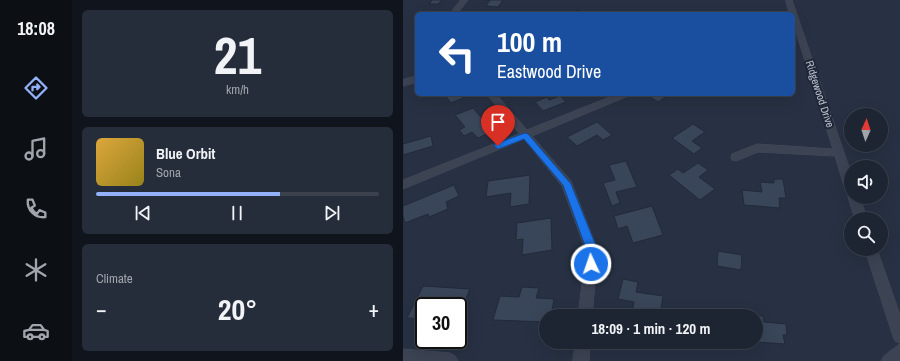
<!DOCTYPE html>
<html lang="en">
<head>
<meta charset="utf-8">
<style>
  body { margin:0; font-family:"Archivo Narrow",sans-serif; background:#252d3a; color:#f1f3f6; height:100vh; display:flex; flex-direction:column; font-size:15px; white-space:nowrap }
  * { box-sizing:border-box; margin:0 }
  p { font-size:13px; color:#a0a5ac }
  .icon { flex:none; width:22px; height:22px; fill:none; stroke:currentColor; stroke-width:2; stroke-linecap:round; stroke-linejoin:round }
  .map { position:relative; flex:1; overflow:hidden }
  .details { display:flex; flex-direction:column; gap:10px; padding:10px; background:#10141c; width:331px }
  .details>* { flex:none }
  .hud { position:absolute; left:12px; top:12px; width:380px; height:84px; border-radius:6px; box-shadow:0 4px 16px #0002,0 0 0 1px #3b424d; background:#1a4fa0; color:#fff; overflow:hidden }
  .needle { width:26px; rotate:3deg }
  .tools { position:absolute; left:441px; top:108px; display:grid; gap:8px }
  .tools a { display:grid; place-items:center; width:44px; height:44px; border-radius:50%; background:#1d2532; box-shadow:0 4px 16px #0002,0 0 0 1px #3b424d; font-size:20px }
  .speed { position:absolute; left:12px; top:297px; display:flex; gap:8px; font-size:20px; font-weight:700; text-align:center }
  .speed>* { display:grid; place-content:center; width:52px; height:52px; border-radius:50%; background:#1d2532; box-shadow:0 4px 16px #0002,0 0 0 1px #3b424d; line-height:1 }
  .speed .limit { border:2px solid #111; border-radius:6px; background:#fff; color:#111 }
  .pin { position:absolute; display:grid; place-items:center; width:34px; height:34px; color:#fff; margin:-41px -17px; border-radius:50% 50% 50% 0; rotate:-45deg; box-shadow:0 0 4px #0007 }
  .pin .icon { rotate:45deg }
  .me { position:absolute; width:44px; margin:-22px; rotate:357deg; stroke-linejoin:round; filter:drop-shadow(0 0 3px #0008) }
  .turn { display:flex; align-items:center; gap:14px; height:84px; padding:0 16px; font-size:18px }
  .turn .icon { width:52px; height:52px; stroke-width:2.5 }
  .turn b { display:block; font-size:28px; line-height:34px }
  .big { font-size:30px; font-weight:700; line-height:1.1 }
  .details .tile { flex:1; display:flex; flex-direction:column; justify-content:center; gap:6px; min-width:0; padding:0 14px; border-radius:6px; background:#252d3a }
  .details .dial { align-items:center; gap:0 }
  .dial b { font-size:52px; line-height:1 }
  .song { display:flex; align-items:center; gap:12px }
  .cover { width:48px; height:48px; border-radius:6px; background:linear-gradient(135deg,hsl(40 70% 55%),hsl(50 70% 35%)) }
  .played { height:4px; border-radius:2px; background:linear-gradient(90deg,#92b1f8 65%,#3b424d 65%) }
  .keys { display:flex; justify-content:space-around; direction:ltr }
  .heat { display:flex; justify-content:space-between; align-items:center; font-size:22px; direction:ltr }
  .trip { position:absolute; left:136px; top:309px; width:224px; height:40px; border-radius:20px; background:#1d2532; box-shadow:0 4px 16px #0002,0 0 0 1px #3b424d; font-weight:700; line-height:40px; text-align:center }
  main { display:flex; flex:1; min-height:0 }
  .tab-bar { display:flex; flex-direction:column; width:72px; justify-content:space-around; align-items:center; background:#0c0f14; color:#a0a5ac }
  .tab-bar .icon { width:28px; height:28px }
  .tab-bar .active { color:#92b1f8 }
  .tab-bar b { font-size:18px; color:#f1f3f6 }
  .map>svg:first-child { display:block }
</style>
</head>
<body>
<main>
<nav class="tab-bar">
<b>18:08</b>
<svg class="icon active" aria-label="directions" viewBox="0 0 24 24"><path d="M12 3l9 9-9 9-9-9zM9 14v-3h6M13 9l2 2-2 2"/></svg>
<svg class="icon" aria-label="music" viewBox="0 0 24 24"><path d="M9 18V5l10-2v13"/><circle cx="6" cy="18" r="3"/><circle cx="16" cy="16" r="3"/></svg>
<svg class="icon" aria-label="phone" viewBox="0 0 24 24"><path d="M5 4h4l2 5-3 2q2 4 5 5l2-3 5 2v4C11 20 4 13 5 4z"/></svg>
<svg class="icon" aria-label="climate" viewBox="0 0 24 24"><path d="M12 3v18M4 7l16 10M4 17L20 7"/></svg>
<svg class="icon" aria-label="car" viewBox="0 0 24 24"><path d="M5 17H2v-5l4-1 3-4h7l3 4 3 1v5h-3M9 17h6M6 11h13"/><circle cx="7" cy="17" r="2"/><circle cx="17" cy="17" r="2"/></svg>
</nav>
<section class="details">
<div class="tile dial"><b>21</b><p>km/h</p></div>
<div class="tile">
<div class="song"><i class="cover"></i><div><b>Blue Orbit</b><p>Sona</p></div></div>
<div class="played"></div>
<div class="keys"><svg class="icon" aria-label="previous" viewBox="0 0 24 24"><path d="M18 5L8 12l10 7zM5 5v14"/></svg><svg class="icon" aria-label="pause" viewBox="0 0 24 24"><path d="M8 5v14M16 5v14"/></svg><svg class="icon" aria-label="next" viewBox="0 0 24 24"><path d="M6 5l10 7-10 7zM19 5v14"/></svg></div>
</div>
<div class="tile"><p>Climate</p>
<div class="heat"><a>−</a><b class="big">20°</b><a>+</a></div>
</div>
</section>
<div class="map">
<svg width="497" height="361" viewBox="0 0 497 361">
  <rect width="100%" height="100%" fill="#273143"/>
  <!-- building -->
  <g fill="#394559" stroke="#222a3a">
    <path d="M 29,0 L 39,0 L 35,4 L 26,4 Z"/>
    <path d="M 81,0 L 100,0 L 95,7 L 83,6 L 87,0 Z"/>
    <path d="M 171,10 L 185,13 L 194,14 L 167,14 Z"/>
    <path d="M 41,94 L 60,94 L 62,97 L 48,103 Z"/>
    <path d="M 243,94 L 267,94 L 255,102 Z"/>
    <path d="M 157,96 L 163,102 L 140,111 L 132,102 L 144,97 L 146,100 Z"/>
    <path d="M 70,108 L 90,131 L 75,138 L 69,132 L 61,136 L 56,130 L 62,127 L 52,115 Z"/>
    <path d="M 194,122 L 209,135 L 200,140 L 194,135 L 174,146 L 164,137 Z"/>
    <path d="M 290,124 L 302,132 L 289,141 L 299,148 L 291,154 L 269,138 Z"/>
    <path d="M 28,136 L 30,146 L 0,155 L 0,144 Z"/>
    <path d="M 223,161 L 234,187 L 213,192 L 217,203 L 209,206 L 200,183 L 212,180 L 206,165 Z"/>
    <path d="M 295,163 L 305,170 L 296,177 L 312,189 L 297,200 L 266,175 L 275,169 L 280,173 Z"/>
    <path d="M 127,175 L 126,204 L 107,207 L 108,193 L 83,197 L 85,181 Z"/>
    <path d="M 371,179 L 380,179 L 383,198 L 376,198 L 377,208 L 341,205 L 339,190 L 359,192 L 357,182 L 371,183 Z"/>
    <path d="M 51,185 L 56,196 L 43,202 L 45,209 L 26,217 L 25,214 L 2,223 L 0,216 L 0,206 Z"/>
    <path d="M 249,206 L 260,235 L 230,243 L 224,226 L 215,229 L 211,216 Z"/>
    <path d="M 148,218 L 149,250 L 119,255 L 120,239 L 113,240 L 114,223 Z"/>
    <path d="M 315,251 L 339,255 L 338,270 L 314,266 Z"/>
    <path d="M 220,279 L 235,282 L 233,292 L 260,296 L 257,316 L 229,313 L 231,302 L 215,299 Z"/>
    <path d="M 20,286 L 67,289 L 55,318 L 55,306 L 21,306 L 21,319 L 4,318 Z"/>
    <path d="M 119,287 L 136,288 L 133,298 L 151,299 L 148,316 L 143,316 L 143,322 L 90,320 L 97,296 L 116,297 Z"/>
    <path d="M 314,312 L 360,316 L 361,322 L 383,324 L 384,335 L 380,335 L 382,344 L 353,342 L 353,316 L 314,316 Z"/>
  </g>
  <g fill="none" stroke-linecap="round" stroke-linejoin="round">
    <!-- minor casing -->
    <g stroke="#454c5c" stroke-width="1">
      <g id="minor">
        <path d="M 58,0 L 65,0 L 54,14 L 47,14 Z"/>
        <path d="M 383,0 L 389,0 L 448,173 L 448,193 L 444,192 L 442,189 L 432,156 L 355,152 L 333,161 L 329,160 L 328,157 L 329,154 L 354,144 L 430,149 L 390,23 L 390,14 L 387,14 Z"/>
        <path d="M 14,76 L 14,82 L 0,86 L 0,80 Z"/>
        <path d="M 84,94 L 93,94 L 124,130 L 214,94 L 226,94 L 225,96 L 129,136 L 168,181 L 195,251 L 189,316 L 175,316 L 183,251 L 159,186 L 121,139 L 0,189 L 0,180 L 116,134 Z"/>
        <path d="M 447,194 L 448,197 L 457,197 L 464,219 L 452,219 L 445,197 Z"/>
        <path d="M 462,249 L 474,249 L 497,315 L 497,343 L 492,341 L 490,336 Z"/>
        <path d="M 173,342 L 187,342 L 186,361 L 170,361 Z"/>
        <path d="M 497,344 L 497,361 L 478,361 L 481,356 Z"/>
        <path d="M 0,349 L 47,353 L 52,356 L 55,361 L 0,361 Z"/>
      </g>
    </g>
    <!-- minor -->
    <use href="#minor" fill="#3c4353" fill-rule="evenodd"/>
  </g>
  <!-- route -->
  <path fill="#1a73e8" stroke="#114b97" d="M 122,133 L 125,134 L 168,184 L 195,251 L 192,267 L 188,269 L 184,267 L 183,264 L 184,251 L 160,185 L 121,139 L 95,149 L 91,146 L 92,144 Z"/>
  <g text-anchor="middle" stroke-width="4" stroke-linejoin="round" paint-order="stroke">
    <!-- street labels -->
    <g font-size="11" fill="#b9bfcd" stroke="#202838">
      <text transform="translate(417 94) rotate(72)" y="4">Ridgewood Drive</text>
    </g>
  </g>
</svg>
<div class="tools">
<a><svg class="needle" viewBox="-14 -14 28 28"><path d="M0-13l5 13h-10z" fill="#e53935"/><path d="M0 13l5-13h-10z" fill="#a0a5ac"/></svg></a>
<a><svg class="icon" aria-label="sound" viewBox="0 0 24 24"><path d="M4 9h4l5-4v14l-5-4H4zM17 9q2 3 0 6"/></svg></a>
<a><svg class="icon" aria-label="search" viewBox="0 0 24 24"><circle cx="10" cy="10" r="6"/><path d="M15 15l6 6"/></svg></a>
</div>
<div class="speed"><div class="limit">30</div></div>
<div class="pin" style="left:95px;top:146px;background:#d93025"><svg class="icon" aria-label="arrive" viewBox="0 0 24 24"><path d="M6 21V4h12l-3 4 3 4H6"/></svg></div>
<svg class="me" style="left:188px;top:264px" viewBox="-20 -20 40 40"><circle r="17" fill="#1a73e8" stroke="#fff" stroke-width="3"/><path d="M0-11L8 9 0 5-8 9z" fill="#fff"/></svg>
<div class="trip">18:09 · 1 min · 120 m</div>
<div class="hud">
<div class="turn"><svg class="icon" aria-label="left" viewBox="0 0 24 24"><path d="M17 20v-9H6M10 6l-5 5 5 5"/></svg><div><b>100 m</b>Eastwood Drive</div></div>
</div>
</div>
</main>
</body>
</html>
